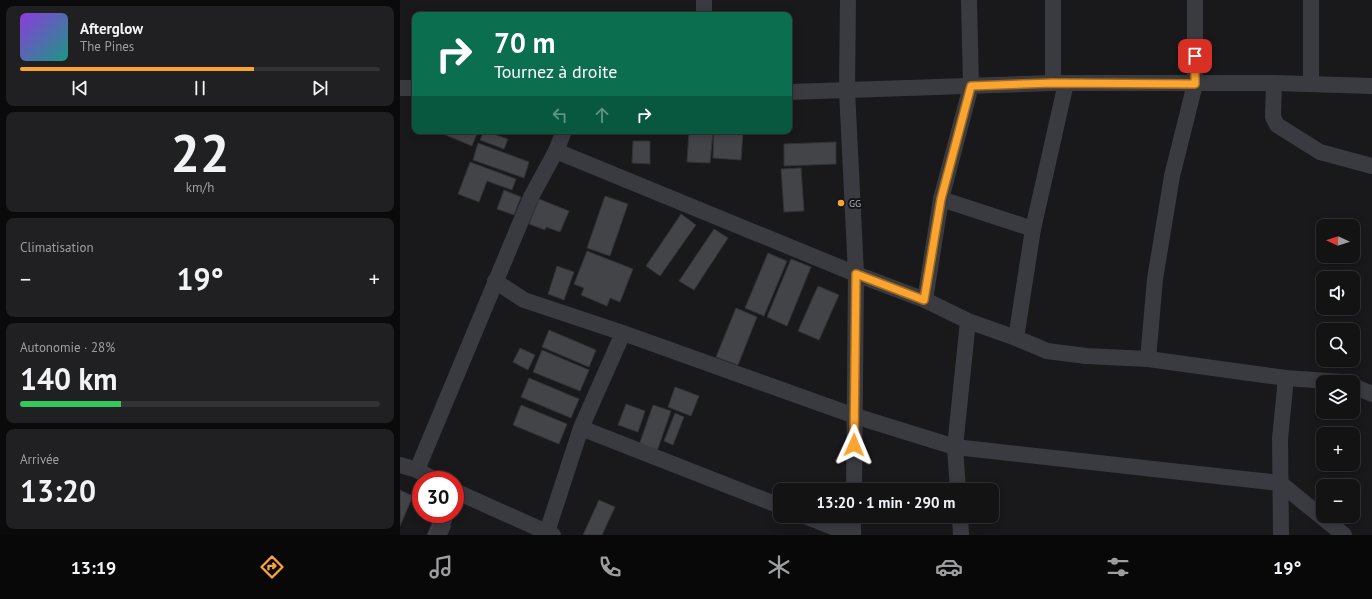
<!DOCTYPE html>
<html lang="fr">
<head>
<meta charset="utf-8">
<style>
  body { margin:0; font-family:"PT Sans",sans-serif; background:#202022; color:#f1f3f6; height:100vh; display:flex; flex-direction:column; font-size:15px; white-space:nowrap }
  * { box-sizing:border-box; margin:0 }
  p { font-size:13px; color:#9d9ea0 }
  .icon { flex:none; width:22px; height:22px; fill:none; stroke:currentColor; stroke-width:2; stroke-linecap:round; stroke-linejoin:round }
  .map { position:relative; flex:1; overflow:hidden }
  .sheet { display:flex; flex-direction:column; gap:6px; padding:6px; background:#0a0a0b; width:400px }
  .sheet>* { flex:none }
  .hud { position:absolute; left:12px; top:12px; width:380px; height:122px; border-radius:8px; box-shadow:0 2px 10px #0003,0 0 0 1px #323234; background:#0b6e4f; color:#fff; overflow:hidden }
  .needle { width:26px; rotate:273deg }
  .tools { position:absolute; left:916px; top:219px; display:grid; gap:8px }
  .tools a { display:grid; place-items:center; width:44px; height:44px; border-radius:8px; background:#131314; box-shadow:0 2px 10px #0003,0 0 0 1px #323234; font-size:20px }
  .speed { position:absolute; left:12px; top:471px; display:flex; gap:8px; font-size:20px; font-weight:700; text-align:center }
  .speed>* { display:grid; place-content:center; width:52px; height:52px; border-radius:50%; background:#131314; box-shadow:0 2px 10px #0003,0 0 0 1px #323234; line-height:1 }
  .speed .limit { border:6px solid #d22; background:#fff; color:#111 }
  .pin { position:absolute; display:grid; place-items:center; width:34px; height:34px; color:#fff; margin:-17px; border-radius:8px; box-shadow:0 2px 6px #0006 }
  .me { position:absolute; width:44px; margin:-22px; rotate:1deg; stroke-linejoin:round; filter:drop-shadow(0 0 3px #0008) }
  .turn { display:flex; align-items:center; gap:14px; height:84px; padding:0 16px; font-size:18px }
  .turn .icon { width:52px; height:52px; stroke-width:2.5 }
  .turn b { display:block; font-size:28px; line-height:34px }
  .lanes { display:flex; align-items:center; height:38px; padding:0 16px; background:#0003; justify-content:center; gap:20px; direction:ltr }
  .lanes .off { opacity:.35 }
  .big { font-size:30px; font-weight:700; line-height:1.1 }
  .sheet .card { flex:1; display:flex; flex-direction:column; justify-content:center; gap:6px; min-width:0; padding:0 14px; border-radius:8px; background:#202022 }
  .sheet .dial { align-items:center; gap:0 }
  .dial b { font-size:52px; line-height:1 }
  .song { display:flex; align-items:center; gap:12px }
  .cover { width:48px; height:48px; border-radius:6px; background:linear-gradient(135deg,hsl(270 70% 55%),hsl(170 70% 35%)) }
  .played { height:4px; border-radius:2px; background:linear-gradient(90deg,#faa432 65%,#323234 65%) }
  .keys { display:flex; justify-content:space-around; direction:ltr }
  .heat { display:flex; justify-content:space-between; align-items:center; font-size:22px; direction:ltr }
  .charge { height:6px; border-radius:3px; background:linear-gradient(90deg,#34c759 28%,#323234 0) }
  .trip { position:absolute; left:373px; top:483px; width:226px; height:40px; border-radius:8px; background:#131314; box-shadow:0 2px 10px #0003,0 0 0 1px #323234; font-weight:700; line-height:40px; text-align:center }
  .tab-bar { display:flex; height:64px; justify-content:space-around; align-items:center; background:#080808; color:#9d9ea0 }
  .tab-bar .icon { width:28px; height:28px }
  .tab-bar .on { color:#faa432 }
  .tab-bar b { font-size:18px; color:#f1f3f6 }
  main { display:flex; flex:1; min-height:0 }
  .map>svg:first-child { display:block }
</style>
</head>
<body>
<main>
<section class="sheet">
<div class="card">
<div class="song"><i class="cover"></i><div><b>Afterglow</b><p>The Pines</p></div></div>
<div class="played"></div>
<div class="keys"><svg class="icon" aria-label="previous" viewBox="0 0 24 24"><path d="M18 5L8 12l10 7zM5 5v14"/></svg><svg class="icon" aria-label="pause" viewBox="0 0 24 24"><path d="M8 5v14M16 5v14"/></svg><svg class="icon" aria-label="next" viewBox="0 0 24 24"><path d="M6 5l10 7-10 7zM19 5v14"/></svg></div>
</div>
<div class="card dial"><b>22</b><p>km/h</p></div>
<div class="card"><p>Climatisation</p>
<div class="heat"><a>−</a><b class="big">19°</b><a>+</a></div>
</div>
<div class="card"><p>Autonomie · 28%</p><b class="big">140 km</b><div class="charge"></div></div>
<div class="card"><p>Arrivée</p><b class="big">13:20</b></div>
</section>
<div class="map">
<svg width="972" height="535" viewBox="0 0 972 535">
  <rect width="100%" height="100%" fill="#19191b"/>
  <!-- building -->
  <g fill="#434448" stroke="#333337">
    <path d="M 42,131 L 78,131 L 72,146 L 41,133 Z"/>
    <path d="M 84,131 L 108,139 L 104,149 L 80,140 Z"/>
    <path d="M 289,131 L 313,131 L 310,163 L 287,162 Z"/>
    <path d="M 314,131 L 343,131 L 341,160 L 313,158 Z"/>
    <path d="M 233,141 L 250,141 L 250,164 L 232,163 Z"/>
    <path d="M 436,142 L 436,164 L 384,166 L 384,144 Z"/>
    <path d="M 78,143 L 129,162 L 124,178 L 73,160 Z"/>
    <path d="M 70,162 L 116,179 L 112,190 L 87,181 L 79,202 L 58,194 Z"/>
    <path d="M 401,168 L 404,211 L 384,212 L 381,169 Z"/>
    <path d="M 104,190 L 121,197 L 114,215 L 97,209 Z"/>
    <path d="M 205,196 L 228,204 L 210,256 L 187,248 Z"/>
    <path d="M 139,199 L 169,211 L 160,232 L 146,227 L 145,230 L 129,224 Z"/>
    <path d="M 281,214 L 296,225 L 260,276 L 246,266 Z"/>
    <path d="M 314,229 L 328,238 L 294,290 L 279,281 Z"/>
    <path d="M 187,251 L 233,269 L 220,302 L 210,298 L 207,306 L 181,295 L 184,288 L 174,284 Z"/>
    <path d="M 368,253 L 387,261 L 364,316 L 345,308 Z"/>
    <path d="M 391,259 L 411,267 L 387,326 L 367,317 Z"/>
    <path d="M 157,266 L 174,272 L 164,300 L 148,294 Z"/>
    <path d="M 418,286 L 439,295 L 419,340 L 398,331 Z"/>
    <path d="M 336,308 L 357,317 L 338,365 L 316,357 Z"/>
    <path d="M 149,330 L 196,350 L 189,367 L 142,347 Z"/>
    <path d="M 120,348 L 135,355 L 128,370 L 113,362 Z"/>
    <path d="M 142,350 L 189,370 L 180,391 L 133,372 Z"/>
    <path d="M 129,378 L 179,399 L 171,418 L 121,397 Z"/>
    <path d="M 275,387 L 299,396 L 291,416 L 268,407 Z"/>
    <path d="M 226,404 L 245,411 L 238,432 L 218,425 Z"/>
    <path d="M 121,405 L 167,424 L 159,444 L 113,425 Z"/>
    <path d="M 253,405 L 271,411 L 256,454 L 238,448 Z"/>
    <path d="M 275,413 L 284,417 L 273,445 L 264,441 Z"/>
    <path d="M 0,490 L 13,496 L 0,526 Z"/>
    <path d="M 199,500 L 215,507 L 202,535 L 183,535 Z"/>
    <path d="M 34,519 L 51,526 L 47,535 L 27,535 Z"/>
  </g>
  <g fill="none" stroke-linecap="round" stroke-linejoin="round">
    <!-- minor -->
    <g stroke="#3a3b40" stroke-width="16">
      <path d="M 448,0 L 447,90 L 456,274 L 454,490"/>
      <path d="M 653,0 L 653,83"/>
      <path d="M 911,0 L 911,84"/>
      <path d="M 304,15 L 304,0"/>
      <path d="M 874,83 L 873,117 L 877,125 L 920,152 L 972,166"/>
      <path d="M 0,88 L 15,88"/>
      <path d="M 389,92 L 653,83 L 874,83 L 972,86"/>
      <path d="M 156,151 L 456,274 L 525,300 L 568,321 L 616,338 L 647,351 L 686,356 L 748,359 L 886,378 L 941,382"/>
      <path d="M 541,199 L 633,229"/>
      <path d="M 95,281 L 124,300 L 223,333 L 455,416 L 555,447 L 880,483 L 944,535"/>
      <path d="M 525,300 L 541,199 L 571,86 L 569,0"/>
      <path d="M 616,338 L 633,229 L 666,83"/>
      <path d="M 748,359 L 755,279 L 772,176 L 795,84 L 795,0"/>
      <path d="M 953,386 L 972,394"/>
      <path d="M 181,428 L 380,506"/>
      <path d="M 0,465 L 17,470 L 35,480"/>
      <path d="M 17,470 L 131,197 L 156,151 L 164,131"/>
      <path d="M 558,490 L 555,447 L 568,321"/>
      <path d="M 55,491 L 153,535"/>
      <path d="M 405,516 L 453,535"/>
      <path d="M 560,516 L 561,535"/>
      <path d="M 147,532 L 181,428 L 223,333"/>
      <path d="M 38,535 L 46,514"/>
      <path d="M 453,535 L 453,516"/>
      <path d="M 881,535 L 880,439 L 886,378"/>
    </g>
  </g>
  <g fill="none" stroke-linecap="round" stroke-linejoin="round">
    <!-- route casing -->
    <g stroke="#a26b20" stroke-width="10">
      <path id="route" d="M 454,445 L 456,274 L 524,300 L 541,199 L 571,86 L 653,83 L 795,84 L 795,56"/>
    </g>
    <!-- route -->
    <use href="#route" stroke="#faa432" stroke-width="7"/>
  </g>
  <!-- markers -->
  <circle fill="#faa432" stroke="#141416" stroke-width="1.5" cx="441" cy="203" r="4"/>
  <g text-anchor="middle" stroke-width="4" stroke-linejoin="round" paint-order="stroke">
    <!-- poi labels -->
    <g font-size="10" fill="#abb1bb" stroke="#141416" text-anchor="start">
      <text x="449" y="207">GG</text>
    </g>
  </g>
</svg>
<div class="tools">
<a><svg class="needle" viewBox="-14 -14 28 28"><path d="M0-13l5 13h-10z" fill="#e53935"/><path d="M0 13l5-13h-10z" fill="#9d9ea0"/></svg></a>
<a><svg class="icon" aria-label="sound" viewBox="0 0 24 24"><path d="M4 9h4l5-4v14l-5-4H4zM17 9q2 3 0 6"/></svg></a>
<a><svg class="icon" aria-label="search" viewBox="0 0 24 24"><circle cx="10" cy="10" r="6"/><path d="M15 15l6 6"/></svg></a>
<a><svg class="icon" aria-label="layers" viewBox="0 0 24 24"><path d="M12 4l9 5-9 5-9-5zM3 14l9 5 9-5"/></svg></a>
<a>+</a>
<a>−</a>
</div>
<div class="speed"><div class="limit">30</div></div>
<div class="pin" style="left:795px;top:56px;background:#d93025"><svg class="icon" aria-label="arrive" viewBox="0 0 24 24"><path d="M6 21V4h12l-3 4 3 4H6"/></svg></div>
<svg class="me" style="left:454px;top:445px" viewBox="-20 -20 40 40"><path d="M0-17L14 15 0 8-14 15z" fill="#faa432" stroke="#fff" stroke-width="4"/></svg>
<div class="trip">13:20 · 1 min · 290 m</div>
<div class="hud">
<div class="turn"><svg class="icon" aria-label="right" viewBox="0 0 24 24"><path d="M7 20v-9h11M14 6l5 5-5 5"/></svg><div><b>70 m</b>Tournez à droite</div></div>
<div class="lanes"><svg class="icon off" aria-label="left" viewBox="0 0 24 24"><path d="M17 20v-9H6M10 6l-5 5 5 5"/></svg><svg class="icon off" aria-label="ahead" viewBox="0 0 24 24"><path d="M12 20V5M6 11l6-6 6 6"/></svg><svg class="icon" aria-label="right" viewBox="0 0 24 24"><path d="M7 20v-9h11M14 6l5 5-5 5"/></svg></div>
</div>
</div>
</main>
<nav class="tab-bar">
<b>13:19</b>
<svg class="icon on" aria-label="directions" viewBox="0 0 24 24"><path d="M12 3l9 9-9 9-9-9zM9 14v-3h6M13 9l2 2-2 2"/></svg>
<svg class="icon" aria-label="music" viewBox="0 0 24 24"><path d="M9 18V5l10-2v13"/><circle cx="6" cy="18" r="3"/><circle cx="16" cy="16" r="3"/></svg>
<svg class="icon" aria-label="phone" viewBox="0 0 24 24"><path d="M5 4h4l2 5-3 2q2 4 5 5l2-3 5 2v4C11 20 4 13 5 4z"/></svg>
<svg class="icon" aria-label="climate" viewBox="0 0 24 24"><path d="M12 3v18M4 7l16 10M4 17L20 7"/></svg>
<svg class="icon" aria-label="car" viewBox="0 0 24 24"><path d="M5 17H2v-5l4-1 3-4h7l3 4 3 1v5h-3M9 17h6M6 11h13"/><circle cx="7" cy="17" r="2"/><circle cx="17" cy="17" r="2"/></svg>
<svg class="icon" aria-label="filters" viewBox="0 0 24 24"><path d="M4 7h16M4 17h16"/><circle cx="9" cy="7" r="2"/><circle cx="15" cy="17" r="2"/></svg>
<b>19°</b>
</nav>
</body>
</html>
